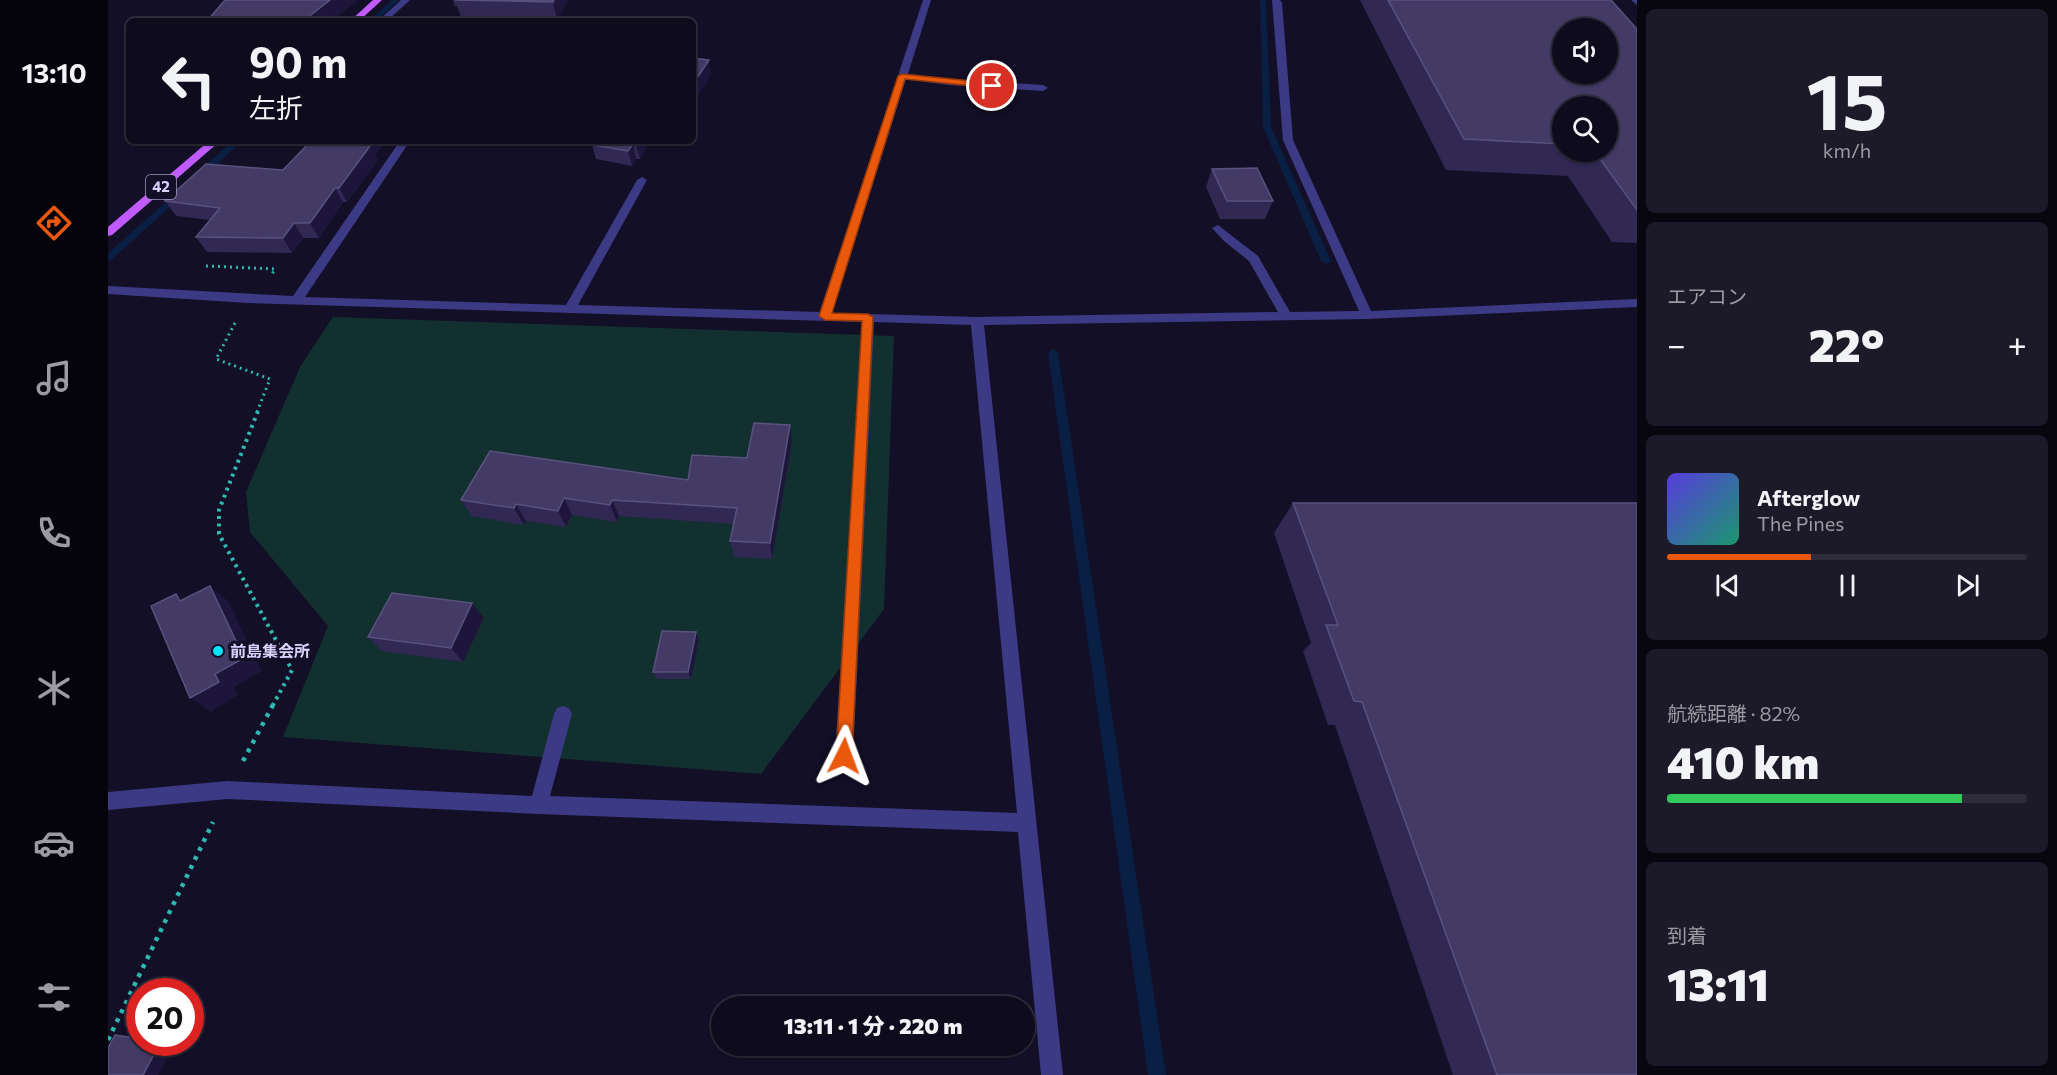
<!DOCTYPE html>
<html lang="ja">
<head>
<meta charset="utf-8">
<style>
  body { margin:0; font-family:Commissioner,"Noto Sans JP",sans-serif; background:#1c1929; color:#f1f3f6; height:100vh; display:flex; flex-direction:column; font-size:22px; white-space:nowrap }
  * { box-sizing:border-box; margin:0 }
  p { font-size:20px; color:#9b9ba3 }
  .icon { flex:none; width:33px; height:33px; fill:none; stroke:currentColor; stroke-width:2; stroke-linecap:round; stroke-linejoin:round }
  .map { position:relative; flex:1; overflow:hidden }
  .panel { display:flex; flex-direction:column; gap:9px; padding:9px; background:#08060f; width:420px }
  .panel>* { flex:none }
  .top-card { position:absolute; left:18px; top:18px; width:570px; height:126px; border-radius:9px; box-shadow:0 2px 4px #0004,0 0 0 2px #2e2b3b; background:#0e0b1c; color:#f1f3f6; overflow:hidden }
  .fabs { position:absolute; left:1444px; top:18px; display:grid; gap:12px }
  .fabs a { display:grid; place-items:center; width:66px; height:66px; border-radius:50%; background:#0e0b1c; box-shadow:0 2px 4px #0004,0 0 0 2px #2e2b3b; font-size:30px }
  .speed { position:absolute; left:18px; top:978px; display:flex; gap:12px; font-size:30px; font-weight:700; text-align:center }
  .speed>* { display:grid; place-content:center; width:78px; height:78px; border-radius:50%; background:#0e0b1c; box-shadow:0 2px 4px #0004,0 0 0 2px #2e2b3b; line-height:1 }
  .speed .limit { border:9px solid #d22; background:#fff; color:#111 }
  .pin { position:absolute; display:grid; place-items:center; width:51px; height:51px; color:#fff; margin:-26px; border:3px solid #fff; border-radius:50%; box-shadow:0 2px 6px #0007 }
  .me { position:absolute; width:66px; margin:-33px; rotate:3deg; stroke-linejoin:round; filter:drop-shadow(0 0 4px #0008) }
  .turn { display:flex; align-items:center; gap:21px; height:126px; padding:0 24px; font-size:27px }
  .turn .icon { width:78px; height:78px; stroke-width:2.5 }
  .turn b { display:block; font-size:42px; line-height:51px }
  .big { font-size:45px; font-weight:800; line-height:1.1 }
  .panel .widget { flex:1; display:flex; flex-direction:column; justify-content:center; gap:9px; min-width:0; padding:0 21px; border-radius:9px; background:#1c1929 }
  .panel .dial { align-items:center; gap:0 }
  .dial b { font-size:78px; line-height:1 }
  .song { display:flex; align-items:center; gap:18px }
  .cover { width:72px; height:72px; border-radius:9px; background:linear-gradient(135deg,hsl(250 70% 55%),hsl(160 70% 35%)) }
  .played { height:6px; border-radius:3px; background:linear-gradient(90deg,#ea580c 40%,#2e2b3b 40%) }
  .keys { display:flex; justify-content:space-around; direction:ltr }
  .heat { display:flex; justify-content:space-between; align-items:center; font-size:33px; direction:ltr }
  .charge { height:9px; border-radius:4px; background:linear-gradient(90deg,#34c759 82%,#2e2b3b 0) }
  .trip { position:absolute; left:603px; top:996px; width:324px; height:60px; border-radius:30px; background:#0e0b1c; box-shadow:0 2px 4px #0004,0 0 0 2px #2e2b3b; font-weight:800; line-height:60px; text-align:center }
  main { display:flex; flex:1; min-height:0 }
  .tab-bar { display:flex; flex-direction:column; width:108px; justify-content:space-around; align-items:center; background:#06040b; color:#9b9ba3 }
  .tab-bar .icon { width:42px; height:42px }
  .tab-bar .current { color:#ea580c }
  .tab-bar b { font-size:27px; color:#f1f3f6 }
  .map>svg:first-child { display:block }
</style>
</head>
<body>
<main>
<nav class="tab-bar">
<b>13:10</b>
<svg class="icon current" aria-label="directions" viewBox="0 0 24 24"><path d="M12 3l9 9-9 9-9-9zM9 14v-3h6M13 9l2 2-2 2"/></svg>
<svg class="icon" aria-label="music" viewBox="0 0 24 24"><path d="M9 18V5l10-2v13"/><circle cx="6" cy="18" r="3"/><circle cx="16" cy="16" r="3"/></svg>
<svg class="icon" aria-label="phone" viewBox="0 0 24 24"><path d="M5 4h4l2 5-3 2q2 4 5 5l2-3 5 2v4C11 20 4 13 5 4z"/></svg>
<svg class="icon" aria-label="climate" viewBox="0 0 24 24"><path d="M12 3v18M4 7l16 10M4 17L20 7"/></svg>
<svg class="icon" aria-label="car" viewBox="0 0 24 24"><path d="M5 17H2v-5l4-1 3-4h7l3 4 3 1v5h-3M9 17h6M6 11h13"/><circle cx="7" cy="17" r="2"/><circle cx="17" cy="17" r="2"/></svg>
<svg class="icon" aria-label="filters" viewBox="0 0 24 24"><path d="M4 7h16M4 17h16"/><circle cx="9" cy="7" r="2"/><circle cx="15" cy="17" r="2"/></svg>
</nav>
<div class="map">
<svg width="1529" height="1075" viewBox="0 0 1529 1075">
  <rect width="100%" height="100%" fill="#130f26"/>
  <!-- green -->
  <path fill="#12302f" d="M 225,317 L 786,336 L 776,609 L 653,774 L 175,737 L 220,626 L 142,532 L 138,492 L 192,367 Z"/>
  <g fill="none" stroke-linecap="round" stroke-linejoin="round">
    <!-- stream -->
    <g fill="#0a1f44" fill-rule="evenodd">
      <path d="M 284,0 L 291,0 L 268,21 L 261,21 Z"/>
      <path d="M 1152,0 L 1158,0 L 1163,127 L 1223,261 L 1218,264 L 1213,261 L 1155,127 Z"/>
      <path d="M 125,141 L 134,141 L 96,176 L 90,176 L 90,172 Z"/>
      <path d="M 71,191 L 74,192 L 74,196 L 3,260 L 0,261 L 0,253 Z"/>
      <path d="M 945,349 L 950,353 L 1058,1075 L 1040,1075 L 940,353 Z"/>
    </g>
    <!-- path-far2 -->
    <g stroke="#2fb8b0" stroke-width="3" stroke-dasharray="2 4" stroke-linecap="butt">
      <path d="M 98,266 L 167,269 L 164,274"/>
      <path d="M 127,323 L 108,359 L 162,379 L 149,412"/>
    </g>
    <!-- path-far1 -->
    <path stroke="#2fb8b0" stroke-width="4" stroke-dasharray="3 4.5" stroke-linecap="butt" d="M 150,411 L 111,510 L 111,534 L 184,670 L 165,705"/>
    <!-- path -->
    <g stroke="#2fb8b0" stroke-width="4.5" stroke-dasharray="4 6" stroke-linecap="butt">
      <path d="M 135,761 L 166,703"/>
      <path d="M 0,1040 L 105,822"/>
    </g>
    <!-- minor -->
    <g fill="#3d3a85" fill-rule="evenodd">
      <path d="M 293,0 L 302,0 L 279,21 L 270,21 Z"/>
      <path d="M 815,0 L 823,0 L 800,74 L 841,79 L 935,85 L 940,88 L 935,91 L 841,85 L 798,79 L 724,313 L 869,317 L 1170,312 L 1141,261 L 1116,241 L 1104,228 L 1110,225 L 1150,256 L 1182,312 L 1251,311 L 1175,140 L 1164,0 L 1172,0 L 1174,3 L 1185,140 L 1263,311 L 1529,299 L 1529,307 L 1259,319 L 876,325 L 955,1075 L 933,1075 L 910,832 L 431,814 L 120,799 L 0,810 L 0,792 L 120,781 L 424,796 L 446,714 L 449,708 L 455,706 L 461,708 L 464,714 L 442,796 L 909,813 L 863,325 L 766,322 L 745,756 L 742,762 L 736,765 L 730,762 L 727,756 L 754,322 L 140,303 L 0,294 L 0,286 L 185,296 L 292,141 L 302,141 L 197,297 L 458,305 L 529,180 L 534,177 L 539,180 L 470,305 L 712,312 Z"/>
      <path d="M 1523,0 L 1529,0 L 1529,5 Z"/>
    </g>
    <!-- major -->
    <g fill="#c25bff" fill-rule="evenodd">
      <path d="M 265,0 L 274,0 L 251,21 L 242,21 Z"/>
      <path d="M 101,141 L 112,141 L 4,235 L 0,236 L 0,227 Z"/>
    </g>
  </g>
  <!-- wall -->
  <g fill="#312854" fill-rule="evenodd">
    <path d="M 345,0 L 460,0 L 449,19 L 353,17 L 349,6 L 347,6 Z"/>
    <path d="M 1252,0 L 1503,0 L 1529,29 L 1529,243 L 1504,242 L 1460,176 L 1338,170 ZM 1455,106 L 1500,152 L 1455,152 Z"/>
    <path d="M 542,141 L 532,159 L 528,159 L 524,166 L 488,159 L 484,145 Z"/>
    <path d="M 267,155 L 270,160 L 239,202 L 235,202 L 211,238 L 195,238 L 184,253 L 99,252 L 88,237 L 102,220 L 68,216 L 57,201 L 175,170 Z"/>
    <path d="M 1104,169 L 1165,201 L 1157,219 L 1112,219 L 1098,187 Z"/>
    <path d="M 682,425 L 684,442 L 664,559 L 626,557 L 622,541 L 626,524 L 511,516 L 509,522 L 464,515 L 458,527 L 418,521 L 416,525 L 364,516 L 353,500 L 580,480 L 639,458 Z"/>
    <path d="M 1185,503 L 1529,1075 L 1345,1075 L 1227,725 L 1220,725 L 1195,651 L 1203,643 L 1166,533 Z"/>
    <path d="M 376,618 L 355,662 L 274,651 L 260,637 Z"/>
    <path d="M 591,639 L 583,679 L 549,679 L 545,672 Z"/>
    <path d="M 7,1035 L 32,1038 L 32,1042 L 54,1042 L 65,1045 L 50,1075 L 0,1075 Z"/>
  </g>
  <!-- shaded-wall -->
  <g fill="#1d163a">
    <path d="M 222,0 L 250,0 L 224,21 L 195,21 Z"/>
    <path d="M 446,0 L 460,0 L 449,19 L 445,2 Z"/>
    <path d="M 601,60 L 603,75 L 585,103 L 585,84 Z"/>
    <path d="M 259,141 L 279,141 L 267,155 L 270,160 L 239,202 L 231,188 L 255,145 Z"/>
    <path d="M 530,141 L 542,141 L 532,159 L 528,144 Z"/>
    <path d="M 525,144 L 528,159 L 524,166 L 520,151 Z"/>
    <path d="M 227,188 L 235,202 L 211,238 L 202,223 Z"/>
    <path d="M 186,223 L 195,238 L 184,253 L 175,238 Z"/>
    <path d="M 682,425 L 684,442 L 664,559 L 662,543 Z"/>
    <path d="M 456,498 L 464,515 L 458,527 L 450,511 Z"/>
    <path d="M 504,500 L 511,516 L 509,522 L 502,505 Z"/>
    <path d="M 408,504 L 418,521 L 416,525 L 406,508 Z"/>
    <path d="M 102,586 L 120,601 L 154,671 L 126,687 L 130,695 L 103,712 L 82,698 L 107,674 Z"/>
    <path d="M 364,603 L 376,618 L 355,662 L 343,648 Z"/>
    <path d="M 588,632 L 591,639 L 583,679 L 580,672 Z"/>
    <path d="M 52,1043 L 65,1045 L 50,1075 L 35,1075 Z"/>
  </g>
  <!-- building -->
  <g fill="#433a66" stroke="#5a527e" stroke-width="1.5" fill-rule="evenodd">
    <path d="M 117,0 L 222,0 L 195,21 L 99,21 Z"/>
    <path d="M 347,0 L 446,0 L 445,2 Z"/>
    <path d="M 1280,0 L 1503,0 L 1529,29 L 1529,210 L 1487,152 L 1500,152 L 1500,106 L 1455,106 L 1455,144 L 1356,139 ZM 1455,28 L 1500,28 L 1500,74 L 1455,74 Z"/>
    <path d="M 585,58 L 601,60 L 585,84 Z"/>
    <path d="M 203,141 L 259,141 L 255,145 L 262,146 L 231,188 L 227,188 L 202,223 L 186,223 L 175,238 L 88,237 L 112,208 L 57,201 L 98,164 L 175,170 Z"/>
    <path d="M 486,141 L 530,141 L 528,144 L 525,144 L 520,151 L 484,145 Z"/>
    <path d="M 1149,168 L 1165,201 L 1119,201 L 1104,169 Z"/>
    <path d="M 646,423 L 682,425 L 662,543 L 622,541 L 629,508 L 504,500 L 502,505 L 456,498 L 450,511 L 408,504 L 406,508 L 353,500 L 382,451 L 580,480 L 584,455 L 639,458 Z"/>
    <path d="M 1185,503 L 1529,503 L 1529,1075 L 1389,1075 L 1254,702 L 1246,701 L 1218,625 L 1230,625 Z"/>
    <path d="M 102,586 L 136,658 L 107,674 L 111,682 L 82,698 L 43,606 L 68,594 L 72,601 Z"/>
    <path d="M 284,593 L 364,603 L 343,648 L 260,637 Z"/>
    <path d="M 554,631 L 588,632 L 580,672 L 545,672 Z"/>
    <path d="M 7,1035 L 32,1039 L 32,1042 L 52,1043 L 35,1075 L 0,1075 L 0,1048 Z"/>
  </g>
  <!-- route -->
  <path fill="#ea580c" stroke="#983908" stroke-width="1.5" d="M 794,74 L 884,83 L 888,86 L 884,88 L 797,79 L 724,313 L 760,314 L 765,317 L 744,756 L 742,762 L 736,764 L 730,762 L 728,756 L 754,321 L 717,320 L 711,316 L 790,76 Z"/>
  <!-- markers -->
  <circle fill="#00e5ff" stroke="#130f26" stroke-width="2" cx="110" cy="651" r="6"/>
  <g text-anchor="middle" stroke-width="6" stroke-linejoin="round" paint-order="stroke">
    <!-- shield labels -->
    <rect fill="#130f26" stroke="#9e99be" stroke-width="1.5" x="38" y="175" width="30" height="24" rx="4.5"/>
    <g font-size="15" font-weight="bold" fill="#d9d4ff">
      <text x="53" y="192">42</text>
    </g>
    <!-- poi labels -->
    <g font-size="16" font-weight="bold" fill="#d9d4ff" stroke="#130f26" text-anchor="start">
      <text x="122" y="657">前島集会所</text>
    </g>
  </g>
</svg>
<div class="fabs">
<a><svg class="icon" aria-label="sound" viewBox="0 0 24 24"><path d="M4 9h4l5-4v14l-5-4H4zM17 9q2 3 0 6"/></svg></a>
<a><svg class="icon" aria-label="search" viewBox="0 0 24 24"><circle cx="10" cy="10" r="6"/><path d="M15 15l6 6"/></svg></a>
</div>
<div class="speed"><div class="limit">20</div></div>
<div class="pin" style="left:884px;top:86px;background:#d93025"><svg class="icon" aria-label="arrive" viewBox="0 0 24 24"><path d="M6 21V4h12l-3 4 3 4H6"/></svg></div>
<svg class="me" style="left:736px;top:756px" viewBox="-20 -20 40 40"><path d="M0-17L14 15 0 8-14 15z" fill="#ea580c" stroke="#fff" stroke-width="4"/></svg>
<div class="trip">13:11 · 1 分 · 220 m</div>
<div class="top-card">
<div class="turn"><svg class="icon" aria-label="left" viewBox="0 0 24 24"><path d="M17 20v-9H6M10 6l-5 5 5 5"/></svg><div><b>90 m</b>左折</div></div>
</div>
</div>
<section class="panel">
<div class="widget dial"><b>15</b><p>km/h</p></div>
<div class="widget"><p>エアコン</p>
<div class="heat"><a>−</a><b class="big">22°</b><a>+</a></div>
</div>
<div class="widget">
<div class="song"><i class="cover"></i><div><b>Afterglow</b><p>The Pines</p></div></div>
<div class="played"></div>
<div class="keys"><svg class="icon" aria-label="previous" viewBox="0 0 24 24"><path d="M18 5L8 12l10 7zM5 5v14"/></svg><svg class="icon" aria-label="pause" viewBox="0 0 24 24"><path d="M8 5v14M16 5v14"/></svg><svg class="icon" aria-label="next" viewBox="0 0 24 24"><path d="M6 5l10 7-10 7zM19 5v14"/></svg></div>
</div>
<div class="widget"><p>航続距離 · 82%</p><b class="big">410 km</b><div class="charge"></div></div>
<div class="widget"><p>到着</p><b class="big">13:11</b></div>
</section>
</main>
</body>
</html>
